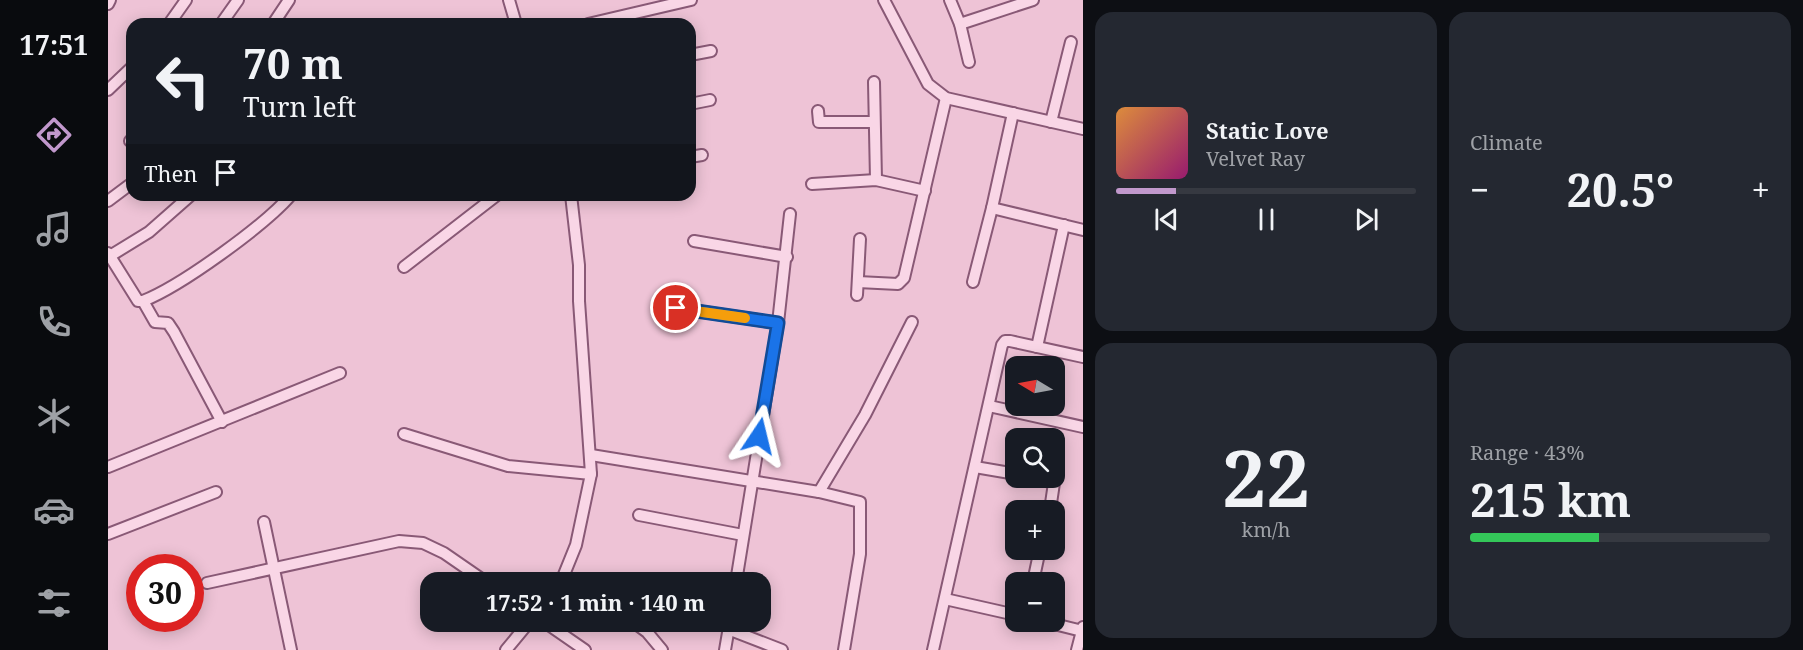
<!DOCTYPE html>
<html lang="en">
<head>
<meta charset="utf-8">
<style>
  body { margin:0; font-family:"Noto Serif",serif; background:#242831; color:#f1f3f6; height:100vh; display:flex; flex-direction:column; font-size:22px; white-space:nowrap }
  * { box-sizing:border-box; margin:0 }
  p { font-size:20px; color:#9ea1a6 }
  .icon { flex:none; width:33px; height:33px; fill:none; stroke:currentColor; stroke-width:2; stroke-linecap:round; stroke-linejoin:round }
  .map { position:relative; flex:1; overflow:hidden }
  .sheet { display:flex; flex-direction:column; gap:12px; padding:12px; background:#0d0f14; width:720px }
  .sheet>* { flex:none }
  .banner { position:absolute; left:18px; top:18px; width:570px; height:183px; border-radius:18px; box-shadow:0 3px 15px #0003; background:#171b24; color:#f1f3f6; overflow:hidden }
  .needle { width:39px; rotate:280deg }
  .controls { position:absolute; left:897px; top:356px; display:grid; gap:12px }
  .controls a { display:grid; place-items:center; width:60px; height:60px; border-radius:12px; background:#171b24; box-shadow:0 3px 15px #0003; font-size:30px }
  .speed { position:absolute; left:18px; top:554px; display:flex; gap:12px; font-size:30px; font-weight:700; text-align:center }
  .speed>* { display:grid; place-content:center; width:78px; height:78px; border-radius:50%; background:#171b24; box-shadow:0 3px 15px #0003; line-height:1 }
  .speed .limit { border:9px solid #d22; background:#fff; color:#111 }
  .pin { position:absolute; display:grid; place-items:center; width:51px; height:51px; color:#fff; margin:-26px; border:3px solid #fff; border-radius:50%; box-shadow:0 2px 6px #0007 }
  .me { position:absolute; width:66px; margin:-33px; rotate:10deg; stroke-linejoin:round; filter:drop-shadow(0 0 4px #0008) }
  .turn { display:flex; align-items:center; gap:21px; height:126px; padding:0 18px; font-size:27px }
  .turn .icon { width:78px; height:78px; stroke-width:2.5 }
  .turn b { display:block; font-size:42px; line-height:51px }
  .then { display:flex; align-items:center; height:57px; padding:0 18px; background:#0003; gap:12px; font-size:22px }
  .big { font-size:45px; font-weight:700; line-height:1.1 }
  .sheet .widget { flex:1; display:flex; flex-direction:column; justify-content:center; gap:9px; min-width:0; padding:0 21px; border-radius:18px; background:#242831 }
  .sheet .dial { align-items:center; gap:0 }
  .dial b { font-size:78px; line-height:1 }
  .song { display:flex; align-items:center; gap:18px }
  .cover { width:72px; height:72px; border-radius:9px; background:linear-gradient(135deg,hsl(30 70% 55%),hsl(320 70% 35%)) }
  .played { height:6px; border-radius:3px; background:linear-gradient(90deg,#c198cc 20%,#363941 20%) }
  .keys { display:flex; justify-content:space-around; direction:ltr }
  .heat { display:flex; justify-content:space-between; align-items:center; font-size:33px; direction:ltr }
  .charge { height:9px; border-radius:4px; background:linear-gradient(90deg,#34c759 43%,#363941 0) }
  .sheet .tiles { flex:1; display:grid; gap:12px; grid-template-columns:repeat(2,1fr) }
  .trip { position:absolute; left:312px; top:572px; width:351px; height:60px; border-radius:18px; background:#171b24; box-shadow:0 3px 15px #0003; font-weight:700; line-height:60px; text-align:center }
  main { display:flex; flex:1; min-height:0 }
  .menu { display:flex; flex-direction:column; width:108px; justify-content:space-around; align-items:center; background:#090b0e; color:#9ea1a6 }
  .menu .icon { width:42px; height:42px }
  .menu .active { color:#c198cc }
  .menu b { font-size:27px; color:#f1f3f6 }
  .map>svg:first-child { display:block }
</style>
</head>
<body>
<main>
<nav class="menu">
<b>17:51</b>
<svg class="icon active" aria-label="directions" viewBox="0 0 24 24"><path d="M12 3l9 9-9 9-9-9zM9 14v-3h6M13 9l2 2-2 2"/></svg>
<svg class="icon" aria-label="music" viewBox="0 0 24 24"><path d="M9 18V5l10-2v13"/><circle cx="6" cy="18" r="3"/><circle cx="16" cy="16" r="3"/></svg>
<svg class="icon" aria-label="phone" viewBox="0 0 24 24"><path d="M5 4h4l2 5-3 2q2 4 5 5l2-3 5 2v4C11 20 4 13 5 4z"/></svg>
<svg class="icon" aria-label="climate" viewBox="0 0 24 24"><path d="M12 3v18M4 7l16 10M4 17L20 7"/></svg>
<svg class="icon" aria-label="car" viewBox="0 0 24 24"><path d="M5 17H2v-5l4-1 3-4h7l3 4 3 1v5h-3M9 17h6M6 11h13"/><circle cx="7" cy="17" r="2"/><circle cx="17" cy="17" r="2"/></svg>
<svg class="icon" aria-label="filters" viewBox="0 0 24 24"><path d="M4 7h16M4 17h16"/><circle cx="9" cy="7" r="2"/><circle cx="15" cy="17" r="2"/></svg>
</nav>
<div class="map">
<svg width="975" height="650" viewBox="0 0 975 650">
  <rect width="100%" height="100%" fill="#eec3d6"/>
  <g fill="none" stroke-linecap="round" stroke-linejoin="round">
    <!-- minor casing -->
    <g stroke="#895976" stroke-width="14">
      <g id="minor">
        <path d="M 401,0 L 408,24"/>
        <path d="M 776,0 L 820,84 L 838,98 L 975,129"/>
        <path d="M 842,0 L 852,24 L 861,62"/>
        <path d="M 0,4 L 2,0"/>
        <path d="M 61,24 L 78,0"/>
        <path d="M 113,24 L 130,0"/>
        <path d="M 165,24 L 181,0"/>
        <path d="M 480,24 L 583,0"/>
        <path d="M 852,24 L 925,0"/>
        <path d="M 582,55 L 603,51"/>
        <path d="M 766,82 L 768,180"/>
        <path d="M 0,90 L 24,67"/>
        <path d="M 582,104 L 602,100"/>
        <path d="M 710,111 L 711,122 L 766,122"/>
        <path d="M 905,113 L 884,208 L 975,230"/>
        <path d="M 943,122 L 963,42"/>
        <path d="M 22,141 L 24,139"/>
        <path d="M 582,157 L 594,155"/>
        <path d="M 704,184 L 768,180 L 817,191"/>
        <path d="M 0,201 L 24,183"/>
        <path d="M 586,241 L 679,257"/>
        <path d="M 0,253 L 30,301 L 35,301 C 73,286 156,226 183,195"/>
        <path d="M 2,256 L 41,232 L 83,195"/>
        <path d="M 296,267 L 389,195"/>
        <path d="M 750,282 L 790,284 L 796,278 L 838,98"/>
        <path d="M 865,282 L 884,208"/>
        <path d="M 749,295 L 752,239"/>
        <path d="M 35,301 L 47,322 L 60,323 L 66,332 L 114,422"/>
        <path d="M 568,308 L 670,323"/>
        <path d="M 929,347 L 956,225"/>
        <path d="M 881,406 L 975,427"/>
        <path d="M 296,434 L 400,466 L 483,474"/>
        <path d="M 483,455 L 711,492 L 752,502 L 752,554 L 736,650"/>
        <path d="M 0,467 L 232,373"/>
        <path d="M 867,467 L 908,474"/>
        <path d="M 922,477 L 946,483 L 942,510"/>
        <path d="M 711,492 L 757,415 L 804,322"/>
        <path d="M 531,515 L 635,535"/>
        <path d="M 156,522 L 183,650"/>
        <path d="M 0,534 L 108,492"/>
        <path d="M 453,582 L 468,545 L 483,474 L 471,301 L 471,265 L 463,195"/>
        <path d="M 628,582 L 670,323 L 682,214"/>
        <path d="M 925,582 L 932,549"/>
        <path d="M 99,583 L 291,541 L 315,543 L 336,553 L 378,582"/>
        <path d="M 837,599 L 908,615"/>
        <path d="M 435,621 L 477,650"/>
        <path d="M 524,621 L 539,632 L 554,650"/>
        <path d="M 934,621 L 974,631"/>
        <path d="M 620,629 L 674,650"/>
        <path d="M 398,650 L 422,621"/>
        <path d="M 617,650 L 622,621"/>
        <path d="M 825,650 L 894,345 L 897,341 L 902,341 L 975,357"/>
        <path d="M 969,650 L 975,627"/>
      </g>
    </g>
    <!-- minor -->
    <use href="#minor" stroke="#f9d6e6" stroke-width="10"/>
  </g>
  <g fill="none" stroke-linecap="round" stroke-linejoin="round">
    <!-- route casing -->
    <g stroke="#114b97" stroke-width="15">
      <path id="route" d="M 568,308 L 670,323 L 651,436"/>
    </g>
    <!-- route -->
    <use href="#route" stroke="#1a73e8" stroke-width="10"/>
    <!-- slow -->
    <path stroke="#f59e0b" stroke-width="10" d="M 594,312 L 637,318"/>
  </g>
</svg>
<div class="controls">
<a><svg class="needle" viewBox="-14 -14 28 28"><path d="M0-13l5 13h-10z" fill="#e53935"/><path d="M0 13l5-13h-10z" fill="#9ea1a6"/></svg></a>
<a><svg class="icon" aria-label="search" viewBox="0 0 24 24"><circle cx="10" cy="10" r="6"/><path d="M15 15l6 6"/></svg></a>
<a>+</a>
<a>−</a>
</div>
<div class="speed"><div class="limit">30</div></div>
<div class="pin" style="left:568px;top:308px;background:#d93025"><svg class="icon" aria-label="arrive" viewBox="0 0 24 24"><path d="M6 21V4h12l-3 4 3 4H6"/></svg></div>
<svg class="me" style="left:651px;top:436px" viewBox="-20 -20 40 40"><path d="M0-17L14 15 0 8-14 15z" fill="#1a73e8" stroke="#fff" stroke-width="4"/></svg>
<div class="trip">17:52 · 1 min · 140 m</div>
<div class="banner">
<div class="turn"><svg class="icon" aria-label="left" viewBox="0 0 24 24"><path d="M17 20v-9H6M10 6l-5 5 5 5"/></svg><div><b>70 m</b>Turn left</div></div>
<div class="then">Then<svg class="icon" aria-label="arrive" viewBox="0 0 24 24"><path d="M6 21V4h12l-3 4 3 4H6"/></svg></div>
</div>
</div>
<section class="sheet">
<div class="tiles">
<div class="widget">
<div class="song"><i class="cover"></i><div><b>Static Love</b><p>Velvet Ray</p></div></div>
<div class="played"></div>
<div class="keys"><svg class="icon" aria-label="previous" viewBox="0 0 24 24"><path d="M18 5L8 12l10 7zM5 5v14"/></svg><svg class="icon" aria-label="pause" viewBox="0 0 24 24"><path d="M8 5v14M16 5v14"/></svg><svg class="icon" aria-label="next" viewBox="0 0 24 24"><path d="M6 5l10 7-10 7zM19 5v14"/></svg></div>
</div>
<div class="widget"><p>Climate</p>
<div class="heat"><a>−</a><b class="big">20.5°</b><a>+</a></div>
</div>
<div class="widget dial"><b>22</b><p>km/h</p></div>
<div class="widget"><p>Range · 43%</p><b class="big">215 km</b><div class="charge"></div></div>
</div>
</section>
</main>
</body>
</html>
